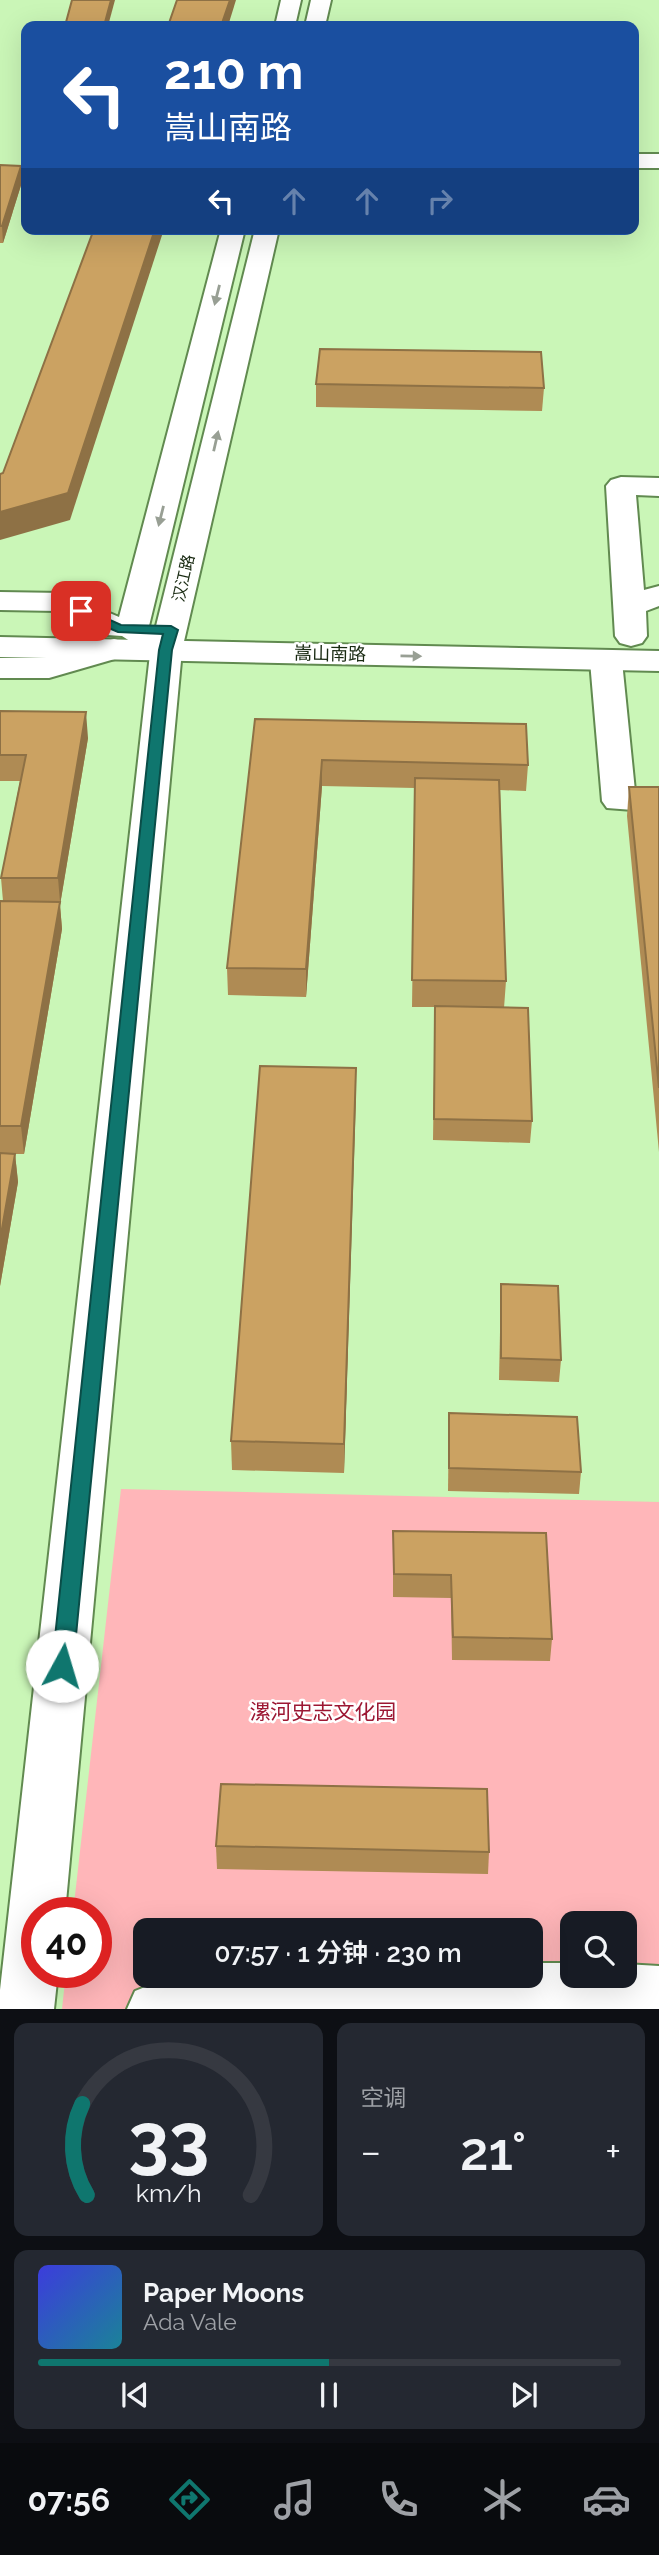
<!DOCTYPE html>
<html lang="zh">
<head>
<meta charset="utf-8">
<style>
  body { margin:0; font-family:Raleway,"Noto Sans SC",sans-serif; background:#242831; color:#f1f3f6; height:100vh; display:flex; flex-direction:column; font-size:26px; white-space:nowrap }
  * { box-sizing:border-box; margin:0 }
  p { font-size:23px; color:#9ea1a6 }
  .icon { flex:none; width:38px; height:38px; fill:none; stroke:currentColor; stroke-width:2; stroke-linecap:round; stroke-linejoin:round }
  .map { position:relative; height:2009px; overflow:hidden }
  .panel { display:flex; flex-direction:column; gap:14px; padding:14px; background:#0d0f14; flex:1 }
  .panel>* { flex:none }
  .top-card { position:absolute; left:21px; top:21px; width:618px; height:214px; border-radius:14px; box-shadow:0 7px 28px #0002; background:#1a4fa0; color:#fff; overflow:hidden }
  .fabs { position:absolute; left:560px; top:1911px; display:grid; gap:14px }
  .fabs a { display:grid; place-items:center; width:77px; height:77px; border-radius:14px; background:#171b24; box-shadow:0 7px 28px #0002; font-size:35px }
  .speed { position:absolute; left:21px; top:1897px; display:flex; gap:14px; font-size:35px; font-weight:700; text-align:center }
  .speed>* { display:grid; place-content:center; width:91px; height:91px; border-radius:50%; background:#171b24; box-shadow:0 7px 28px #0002; line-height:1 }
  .speed .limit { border:10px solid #d22; background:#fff; color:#111 }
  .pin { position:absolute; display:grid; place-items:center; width:60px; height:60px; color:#fff; margin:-30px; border-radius:14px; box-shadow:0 4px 10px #0006 }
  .me { position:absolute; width:77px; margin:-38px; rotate:6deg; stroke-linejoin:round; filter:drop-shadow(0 0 5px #0008) }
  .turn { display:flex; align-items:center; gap:24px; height:147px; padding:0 28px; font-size:32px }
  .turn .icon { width:91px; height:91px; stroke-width:2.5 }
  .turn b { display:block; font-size:49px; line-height:60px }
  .lanes { display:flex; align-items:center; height:66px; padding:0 28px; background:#0003; justify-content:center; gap:35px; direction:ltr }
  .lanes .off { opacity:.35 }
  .big { font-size:52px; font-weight:600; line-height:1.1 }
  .panel .card { flex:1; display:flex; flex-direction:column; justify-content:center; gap:10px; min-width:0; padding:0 24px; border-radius:14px; background:#242831 }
  .panel .dial { align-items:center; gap:0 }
  .dial svg { height:182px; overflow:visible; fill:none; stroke:#363941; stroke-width:7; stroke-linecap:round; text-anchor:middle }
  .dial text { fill:#f1f3f6; stroke:none }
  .song { display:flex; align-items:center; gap:21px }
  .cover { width:84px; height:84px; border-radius:10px; background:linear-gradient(135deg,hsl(240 70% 55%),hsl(190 70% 35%)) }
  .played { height:7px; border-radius:4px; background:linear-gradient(90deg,#0f766e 50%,#363941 50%) }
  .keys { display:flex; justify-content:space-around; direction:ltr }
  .heat { display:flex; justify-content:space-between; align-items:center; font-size:38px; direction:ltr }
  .panel .tiles { flex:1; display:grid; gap:14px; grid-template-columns:1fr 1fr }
  .card:last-child { grid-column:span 2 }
  .trip { position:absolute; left:133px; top:1918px; width:410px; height:70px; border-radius:14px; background:#171b24; box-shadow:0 7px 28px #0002; font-weight:600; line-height:70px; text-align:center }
  .tabs { display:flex; height:112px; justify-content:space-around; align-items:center; background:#090b0e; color:#9ea1a6 }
  .tabs .icon { width:49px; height:49px }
  .tabs .active { color:#0f766e }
  .tabs b { font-size:32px; color:#f1f3f6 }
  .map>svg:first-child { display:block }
</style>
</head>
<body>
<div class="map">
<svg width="659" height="2009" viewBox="0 0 659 2009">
  <rect width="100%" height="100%" fill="#caf6b7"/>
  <!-- green -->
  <path fill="#ffb6b9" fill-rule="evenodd" d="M 121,1489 L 659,1502 L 659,2009 L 62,2009 L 66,1972 L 96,1972 L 96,1913 L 73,1913 ZM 572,1923 L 625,1923 L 625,1976 L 572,1976 ZM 145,1930 L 530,1930 L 530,1976 L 145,1976 Z"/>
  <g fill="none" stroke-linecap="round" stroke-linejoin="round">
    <!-- minor casing -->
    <g stroke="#618a50" stroke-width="4">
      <g id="minor">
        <path d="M 281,0 L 301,0 L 295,26 L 275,26 Z"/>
        <path d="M 311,0 L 331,0 L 325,26 L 305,26 Z"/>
        <rect x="634" y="154" width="25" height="14"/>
        <path d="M 221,229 L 245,229 L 149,626 L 155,630 L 255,229 L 279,229 L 182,650 L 65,1913 L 37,1913 L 37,1972 L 58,1972 L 54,2009 L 0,2009 L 0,1990 L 150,654 L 122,636 L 107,635 L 58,611 L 0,610 L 0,592 L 63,593 L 119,617 Z"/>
        <path d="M 621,477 L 659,478 L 659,496 L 636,495 L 644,590 L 659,586 L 659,606 L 646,611 L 647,636 L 642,643 L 631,646 L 620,643 L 615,636 L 606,486 L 611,480 Z"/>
        <path d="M 114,639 L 125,642 L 130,649 L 125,656 L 49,678 L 0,678 L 0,658 L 47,658 Z"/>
        <path d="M 606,651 L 617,654 L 622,661 L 635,791 L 659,792 L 659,812 L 607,808 L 602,801 L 590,661 L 595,654 Z"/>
        <path d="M 530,1963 L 572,1963 L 572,1976 L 625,1976 L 625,1964 L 659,1966 L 659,2009 L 127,2009 L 135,1991 L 155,1983 L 230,1976 L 530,1976 Z"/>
      </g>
    </g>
    <!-- major casing -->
    <g stroke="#618a50" stroke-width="4">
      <path id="major" d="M 0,637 L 659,651 L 659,671 L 0,657 Z"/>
    </g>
    <!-- minor -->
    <use href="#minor" fill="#fff" fill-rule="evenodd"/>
    <!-- major -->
    <use href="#major" fill="#fff" fill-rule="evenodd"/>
  </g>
  <!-- wall -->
  <g fill="#af8b54">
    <path d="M 0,165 L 22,182 L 3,243 L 0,243 Z"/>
    <path d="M 316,384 L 544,388 L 542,411 L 316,407 Z"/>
    <path d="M 0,711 L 88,738 L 60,905 L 62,929 L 24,1154 L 15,1154 L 18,1182 L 0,1286 L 0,901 L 3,901 L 1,878 L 20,781 L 0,781 Z"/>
    <path d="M 255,719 L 528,765 L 526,791 L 500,790 L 506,981 L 504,1008 L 532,1121 L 530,1143 L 433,1140 L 435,1007 L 412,1007 L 415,788 L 322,786 L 306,997 L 228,995 L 227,968 Z"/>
    <path d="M 629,787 L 659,787 L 659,1152 L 627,816 Z"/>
    <path d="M 356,1068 L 344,1473 L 232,1470 L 231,1441 Z"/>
    <path d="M 501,1284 L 561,1360 L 559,1382 L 499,1380 Z"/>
    <path d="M 449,1413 L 581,1472 L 579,1494 L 448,1491 Z"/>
    <path d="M 393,1531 L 552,1639 L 550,1661 L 452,1660 L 451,1598 L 393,1597 Z"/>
    <path d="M 216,1846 L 489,1852 L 488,1874 L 217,1869 Z"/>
  </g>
  <!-- shaded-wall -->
  <g fill="#8e7145">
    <path d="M 111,0 L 115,0 L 108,26 L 104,26 Z"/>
    <path d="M 230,0 L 236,0 L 228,26 L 221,26 Z"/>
    <path d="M 21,166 L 22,182 L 3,243 L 2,226 Z"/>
    <path d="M 155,229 L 164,229 L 70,520 L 0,540 L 0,512 Z"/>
    <path d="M 86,712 L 88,738 L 60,905 L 62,929 L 24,1154 L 21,1126 L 60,902 L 58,878 Z"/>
    <path d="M 322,760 L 322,786 L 306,997 L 306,969 Z"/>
    <path d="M 356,1068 L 356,1096 L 344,1473 L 344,1444 Z"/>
    <path d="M 15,1154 L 18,1182 L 0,1286 L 0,1240 Z"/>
  </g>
  <!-- building -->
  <g fill="#cba262" stroke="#8e7145" stroke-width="2">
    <path d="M 72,0 L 111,0 L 104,26 L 65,26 Z"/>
    <path d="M 177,0 L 230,0 L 221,26 L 168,26 Z"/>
    <path d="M 0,165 L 21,166 L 2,226 L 0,226 Z"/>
    <path d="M 94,229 L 155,229 L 68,493 L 0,512 L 0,474 L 3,473 Z"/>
    <path d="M 320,349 L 541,352 L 544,388 L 316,384 Z"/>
    <path d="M 0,711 L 86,712 L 58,878 L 1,878 L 26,755 L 0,755 Z"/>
    <path d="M 255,719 L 526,724 L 528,765 L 322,760 L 306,969 L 227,968 Z"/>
    <path d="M 415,778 L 499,780 L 506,981 L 412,980 Z"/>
    <path d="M 629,787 L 659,787 L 659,1088 Z"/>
    <path d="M 0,901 L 60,902 L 21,1126 L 0,1126 Z"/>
    <path d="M 435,1006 L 528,1008 L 532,1121 L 434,1119 Z"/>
    <path d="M 260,1066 L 356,1068 L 344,1444 L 231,1441 Z"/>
    <path d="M 0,1153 L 15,1154 L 0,1240 Z"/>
    <path d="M 501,1284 L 558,1286 L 561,1360 L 501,1358 Z"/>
    <path d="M 449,1413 L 577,1417 L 581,1472 L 449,1468 Z"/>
    <path d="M 393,1531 L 546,1533 L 552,1639 L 453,1637 L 451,1575 L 394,1574 Z"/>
    <path d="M 221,1784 L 487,1789 L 489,1852 L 216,1846 Z"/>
  </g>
  <!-- one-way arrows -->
  <defs><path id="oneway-solid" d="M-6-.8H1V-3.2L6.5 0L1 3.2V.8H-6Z" transform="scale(1.75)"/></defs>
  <g fill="#989f94">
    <use href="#oneway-solid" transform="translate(217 295) rotate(104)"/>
    <use href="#oneway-solid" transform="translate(216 441) rotate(-77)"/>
    <use href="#oneway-solid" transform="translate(161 516) rotate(104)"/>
    <use href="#oneway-solid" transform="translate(411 656) rotate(1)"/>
  </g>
  <!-- route -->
  <path fill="#0f766e" stroke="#0a4d48" stroke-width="2" d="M 81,607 L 121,625 L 171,626 L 178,630 L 172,650 L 73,1666 L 70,1672 L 62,1674 L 55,1672 L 52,1666 L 159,650 L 163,634 L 118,632 L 76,614 L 75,611 Z"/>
  <g text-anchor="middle" stroke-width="5" stroke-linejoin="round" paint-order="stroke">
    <!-- far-street labels -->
    <g font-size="16" fill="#192a12" stroke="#fff">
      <text transform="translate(183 578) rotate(-77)" y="6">汉江路</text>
    </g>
    <!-- street labels -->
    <g font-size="18" fill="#192a12" stroke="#fff">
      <text transform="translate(330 654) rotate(1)" y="6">嵩山南路</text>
    </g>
    <!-- near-park labels -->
    <g font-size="21" fill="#9c1733" stroke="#fff">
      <text x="323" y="1719">漯河史志文化园</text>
    </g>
  </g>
</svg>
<div class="fabs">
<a><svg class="icon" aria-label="search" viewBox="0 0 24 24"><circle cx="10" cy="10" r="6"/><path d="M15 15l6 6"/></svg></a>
</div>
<div class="speed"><div class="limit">40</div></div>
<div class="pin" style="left:81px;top:611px;background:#d93025"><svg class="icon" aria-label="arrive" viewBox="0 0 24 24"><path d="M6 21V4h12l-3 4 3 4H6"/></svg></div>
<svg class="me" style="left:62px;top:1666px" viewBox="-20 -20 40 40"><circle r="19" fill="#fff"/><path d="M0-13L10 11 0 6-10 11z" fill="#0f766e"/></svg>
<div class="trip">07:57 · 1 分钟 · 230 m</div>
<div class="top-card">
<div class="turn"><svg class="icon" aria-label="left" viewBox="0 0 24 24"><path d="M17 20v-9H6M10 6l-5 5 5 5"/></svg><div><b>210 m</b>嵩山南路</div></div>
<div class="lanes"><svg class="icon" aria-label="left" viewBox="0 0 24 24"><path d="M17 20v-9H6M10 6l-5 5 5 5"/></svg><svg class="icon off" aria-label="ahead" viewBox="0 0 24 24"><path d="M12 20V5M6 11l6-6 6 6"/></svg><svg class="icon off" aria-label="ahead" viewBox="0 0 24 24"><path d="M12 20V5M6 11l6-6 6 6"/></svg><svg class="icon off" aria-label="right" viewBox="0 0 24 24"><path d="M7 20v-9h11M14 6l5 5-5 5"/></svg></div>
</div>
</div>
<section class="panel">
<div class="tiles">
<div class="card dial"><svg viewBox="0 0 100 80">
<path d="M14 69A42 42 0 1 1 86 69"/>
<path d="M14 69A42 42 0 0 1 12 29" stroke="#0f766e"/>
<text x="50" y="56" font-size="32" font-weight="700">33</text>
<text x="50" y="72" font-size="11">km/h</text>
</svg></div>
<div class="card"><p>空调</p>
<div class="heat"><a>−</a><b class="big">21°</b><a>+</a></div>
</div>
<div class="card">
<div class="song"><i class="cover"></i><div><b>Paper Moons</b><p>Ada Vale</p></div></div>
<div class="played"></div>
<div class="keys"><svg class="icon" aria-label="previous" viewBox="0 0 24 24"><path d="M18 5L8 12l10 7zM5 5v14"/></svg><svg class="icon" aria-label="pause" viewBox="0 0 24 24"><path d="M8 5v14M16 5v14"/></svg><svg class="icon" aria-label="next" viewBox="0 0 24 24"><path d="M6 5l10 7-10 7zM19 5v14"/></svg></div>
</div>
</div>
</section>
<nav class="tabs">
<b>07:56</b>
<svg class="icon active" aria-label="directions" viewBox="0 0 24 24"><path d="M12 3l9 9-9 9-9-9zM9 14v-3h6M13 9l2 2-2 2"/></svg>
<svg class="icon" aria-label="music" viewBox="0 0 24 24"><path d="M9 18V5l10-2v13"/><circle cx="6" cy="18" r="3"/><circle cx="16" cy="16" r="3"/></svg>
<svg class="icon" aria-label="phone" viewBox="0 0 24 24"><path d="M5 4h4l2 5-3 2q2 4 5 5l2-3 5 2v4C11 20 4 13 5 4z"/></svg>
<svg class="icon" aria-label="climate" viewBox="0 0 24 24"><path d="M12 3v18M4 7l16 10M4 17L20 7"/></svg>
<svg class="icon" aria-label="car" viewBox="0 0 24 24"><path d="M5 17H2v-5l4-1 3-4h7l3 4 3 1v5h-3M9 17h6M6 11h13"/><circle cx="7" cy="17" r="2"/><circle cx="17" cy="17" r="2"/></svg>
</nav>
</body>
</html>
